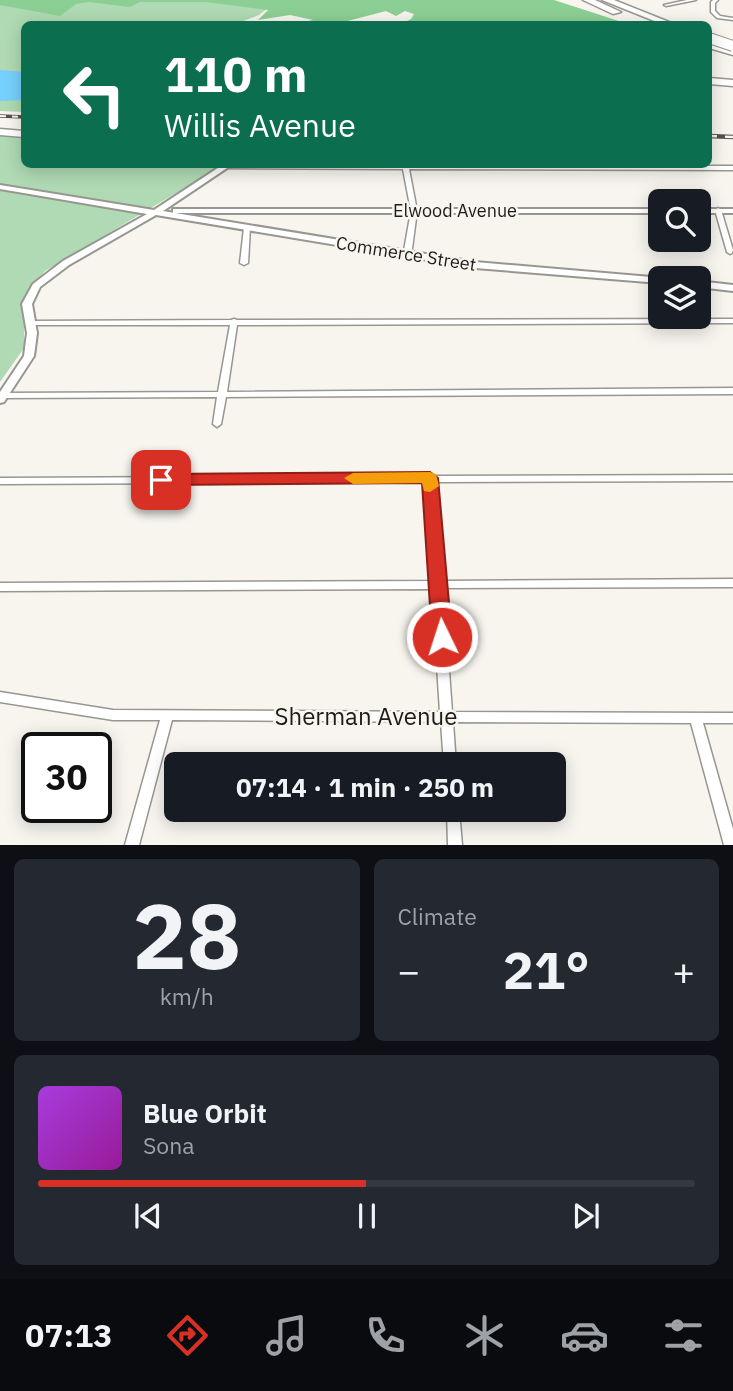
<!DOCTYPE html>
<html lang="en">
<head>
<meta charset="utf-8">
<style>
  body { margin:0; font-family:"IBM Plex Sans",sans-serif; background:#242831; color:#f1f3f6; height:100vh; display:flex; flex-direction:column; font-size:26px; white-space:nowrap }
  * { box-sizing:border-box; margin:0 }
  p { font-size:23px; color:#9ea1a6 }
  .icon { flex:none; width:38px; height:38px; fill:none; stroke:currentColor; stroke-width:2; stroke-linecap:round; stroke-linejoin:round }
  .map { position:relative; height:845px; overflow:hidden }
  .sheet { display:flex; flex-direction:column; gap:14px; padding:14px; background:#0d0f14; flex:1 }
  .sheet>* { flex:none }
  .banner { position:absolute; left:21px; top:21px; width:691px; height:147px; border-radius:10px; box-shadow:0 4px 18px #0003; background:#0b6e4f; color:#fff; overflow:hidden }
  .fabs { position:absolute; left:648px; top:189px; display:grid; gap:14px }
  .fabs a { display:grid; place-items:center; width:63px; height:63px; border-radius:10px; background:#171b24; box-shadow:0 4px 18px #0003; font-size:35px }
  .speed { position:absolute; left:21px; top:732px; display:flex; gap:14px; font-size:35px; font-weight:700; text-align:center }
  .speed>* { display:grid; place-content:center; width:91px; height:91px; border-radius:50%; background:#171b24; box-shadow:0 4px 18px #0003; line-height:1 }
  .speed .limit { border:4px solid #111; border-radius:10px; background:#fff; color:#111 }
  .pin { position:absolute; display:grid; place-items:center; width:60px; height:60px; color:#fff; margin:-30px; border-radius:14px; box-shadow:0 4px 10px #0006 }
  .me { position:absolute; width:77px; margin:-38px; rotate:356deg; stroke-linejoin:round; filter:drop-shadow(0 0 5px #0008) }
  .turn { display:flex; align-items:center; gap:24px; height:147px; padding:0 28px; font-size:32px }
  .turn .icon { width:91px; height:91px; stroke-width:2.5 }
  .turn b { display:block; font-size:49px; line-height:60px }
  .big { font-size:52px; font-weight:700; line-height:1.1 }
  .sheet .tile { flex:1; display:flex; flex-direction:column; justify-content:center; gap:10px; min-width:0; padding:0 24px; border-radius:10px; background:#242831 }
  .sheet .dial { align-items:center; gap:0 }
  .dial b { font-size:91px; line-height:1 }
  .song { display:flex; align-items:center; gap:21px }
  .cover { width:84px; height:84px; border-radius:10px; background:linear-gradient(135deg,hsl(280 70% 55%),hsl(300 70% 35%)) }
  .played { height:7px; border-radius:4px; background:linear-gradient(90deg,#d93025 50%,#363941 50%) }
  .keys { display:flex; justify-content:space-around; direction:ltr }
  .heat { display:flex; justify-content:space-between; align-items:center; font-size:38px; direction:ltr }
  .sheet .tiles { flex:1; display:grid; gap:14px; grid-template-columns:1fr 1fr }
  .tile:last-child { grid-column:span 2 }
  .trip { position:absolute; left:164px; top:752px; width:402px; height:70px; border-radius:10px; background:#171b24; box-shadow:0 4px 18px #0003; font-weight:700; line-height:70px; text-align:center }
  .tabs { display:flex; height:112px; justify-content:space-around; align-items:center; background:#090b0e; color:#9ea1a6 }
  .tabs .icon { width:49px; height:49px }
  .tabs .current { color:#d93025 }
  .tabs b { font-size:32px; color:#f1f3f6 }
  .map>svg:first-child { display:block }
</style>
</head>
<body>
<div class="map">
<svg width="733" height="845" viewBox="0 0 733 845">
  <rect width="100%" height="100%" fill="#f7f5ee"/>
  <!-- green -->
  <g fill="#afdab3">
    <path d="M 0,0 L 278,0 L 259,15 L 243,21 L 242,24 L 24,24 L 24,112 L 0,111 Z"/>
    <path d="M 0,136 L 24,138 L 24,164 L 223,165 L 45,271 L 24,296 L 24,348 L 0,382 Z"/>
  </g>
  <!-- forest -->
  <path fill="#8ccf94" d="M 0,0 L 554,0 L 628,24 L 401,24 L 411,19 L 414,14 L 405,11 L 396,16 L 386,11 L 336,24 L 292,24 L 313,20 L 290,15 L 258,20 L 268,10 L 206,2 L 140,2 L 130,7 L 88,2 L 76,4 L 60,16 L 0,5 Z"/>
  <!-- water -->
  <path fill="#76d0fd" d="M 0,70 L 24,72 L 24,100 L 0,101 Z"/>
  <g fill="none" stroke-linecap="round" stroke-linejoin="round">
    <!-- minor casing -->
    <g stroke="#989690" stroke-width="3">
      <g id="minor">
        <path d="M 687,0 L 696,0 L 666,6 L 664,5 Z"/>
        <path d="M 713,0 L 718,0 L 715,3 L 715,11 L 720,16 L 733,18 L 733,20 L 717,18 L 711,12 L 711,2 Z"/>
        <path d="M 226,165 L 733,166 L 733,170 L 409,169 L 417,211 L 411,256 L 407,258 L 403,256 L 411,211 L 403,169 L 224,168 L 224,166 Z"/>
        <path d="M 718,208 L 721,210 L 733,250 L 732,253 L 730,254 L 727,252 L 715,210 Z"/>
        <path d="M 247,226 L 250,228 L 248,263 L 244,265 L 240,263 L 244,228 Z"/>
        <path d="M 234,319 L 237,320 L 733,319 L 733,323 L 237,325 L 227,392 L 733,388 L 733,394 L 226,397 L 221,424 L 217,427 L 213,424 L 217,397 L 0,398 L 0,394 L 3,393 L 218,392 L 230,325 L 30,325 L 26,323 L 30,321 L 231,320 Z"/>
        <path d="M 430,475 L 433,476 L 733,475 L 733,481 L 435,482 L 442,581 L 733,579 L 733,587 L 443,588 L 452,712 L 733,713 L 733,723 L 703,723 L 733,829 L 733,845 L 724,845 L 691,723 L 453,722 L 456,765 L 444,765 L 441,722 L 172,720 L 139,845 L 125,845 L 160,720 L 113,720 L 0,702 L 0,692 L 113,710 L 440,712 L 432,589 L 0,591 L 0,583 L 432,581 L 426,482 L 0,484 L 0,478 L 427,476 Z"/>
        <path d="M 447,810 L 459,810 L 462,845 L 448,845 Z"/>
      </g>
    </g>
    <!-- tertiary casing -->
    <g stroke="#989690" stroke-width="4">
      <g id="tertiary">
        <path d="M 224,164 L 233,164 L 163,211 L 475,262 L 663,278 L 660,278 L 660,283 L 475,268 L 156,215 L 69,265 L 40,287 L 32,304 L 37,333 L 34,356 L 4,402 L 0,403 L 0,392 L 24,356 L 27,333 L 22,304 L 33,284 L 63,261 L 147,214 L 0,189 L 0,185 L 154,210 Z"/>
        <rect x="173" y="209" width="487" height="4"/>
        <rect x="698" y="209" width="35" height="4"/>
        <path d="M 698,281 L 733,285 L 733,291 L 698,287 Z"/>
      </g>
    </g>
    <!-- trunk casing -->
    <g stroke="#989690" stroke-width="3">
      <g id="trunk">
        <path d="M 709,78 L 733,80 L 733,86 L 709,84 Z"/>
        <path d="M 0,129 L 24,131 L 24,137 L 0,135 Z"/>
      </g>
    </g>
    <!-- motorway casing -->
    <g stroke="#989690" stroke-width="3">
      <g id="motorway">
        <path d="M 583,0 L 595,0 L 621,12 L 613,14 Z"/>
        <path d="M 602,0 L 614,0 L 674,24 L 662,24 Z"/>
        <path d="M 709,42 L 733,49 L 733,55 L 709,48 Z"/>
      </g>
    </g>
    <!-- minor -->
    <use href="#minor" fill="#fff" fill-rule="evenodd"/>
    <!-- tertiary -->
    <use href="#tertiary" fill="#fff" fill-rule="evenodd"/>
    <!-- trunk -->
    <use href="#trunk" fill="#fff" fill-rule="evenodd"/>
    <!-- motorway -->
    <use href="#motorway" fill="#fff" fill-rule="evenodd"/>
    <!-- rail-far1 casing -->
    <g stroke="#52514d" stroke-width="3.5">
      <path id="rail-far1" d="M 0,116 L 24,117"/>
    </g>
    <!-- rail casing -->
    <g stroke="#52514d" stroke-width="4.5">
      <path id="rail" d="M 709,136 L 733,137"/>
    </g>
    <!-- rail-far1 -->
    <use href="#rail-far1" stroke="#f7f5ee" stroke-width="2" stroke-dasharray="6" stroke-linecap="butt"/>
    <!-- rail -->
    <use href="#rail" stroke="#f7f5ee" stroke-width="2.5" stroke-dasharray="8" stroke-linecap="butt"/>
    <!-- motorway-bridge casing -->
    <g stroke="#989690" stroke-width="12" stroke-linecap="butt">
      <path id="motorway-bridge" d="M 709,38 L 733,46"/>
    </g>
    <!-- motorway-bridge -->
    <use href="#motorway-bridge" stroke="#fff" stroke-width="10"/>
  </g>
  <!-- route -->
  <path fill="#d93025" stroke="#8d1f18" stroke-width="2" d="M 430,472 L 438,478 L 452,637 L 449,643 L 435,643 L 432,637 L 422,483 L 161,485 L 153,480 L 161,474 Z"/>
  <!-- slow -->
  <path fill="#f59e0b" d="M 430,472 L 436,474 L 439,486 L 430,492 L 424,491 L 422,483 L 353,484 L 344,478 L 353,473 Z"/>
  <g text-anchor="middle" stroke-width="5" stroke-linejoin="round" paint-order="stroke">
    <!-- far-street labels -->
    <g font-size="18" fill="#1d1c1a" stroke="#f7f5ee">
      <text x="455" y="217">Elwood Avenue</text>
      <text transform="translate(406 254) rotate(9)" y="6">Commerce Street</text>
    </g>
    <!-- near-street labels -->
    <g font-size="24" fill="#1d1c1a" stroke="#f7f5ee">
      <text x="366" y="725">Sherman Avenue</text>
    </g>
  </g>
</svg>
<div class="fabs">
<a><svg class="icon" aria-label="search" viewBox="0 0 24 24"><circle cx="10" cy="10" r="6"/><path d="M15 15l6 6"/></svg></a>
<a><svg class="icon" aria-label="layers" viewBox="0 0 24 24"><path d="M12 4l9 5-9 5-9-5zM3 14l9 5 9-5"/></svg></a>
</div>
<div class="speed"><div class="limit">30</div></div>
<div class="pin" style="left:161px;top:480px;background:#d93025"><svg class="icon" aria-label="arrive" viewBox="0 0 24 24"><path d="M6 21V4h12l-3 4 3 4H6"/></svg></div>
<svg class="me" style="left:442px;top:637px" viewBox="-20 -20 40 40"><circle r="17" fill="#d93025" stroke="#fff" stroke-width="3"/><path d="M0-11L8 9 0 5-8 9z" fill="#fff"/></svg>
<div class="trip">07:14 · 1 min · 250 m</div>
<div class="banner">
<div class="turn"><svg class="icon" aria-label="left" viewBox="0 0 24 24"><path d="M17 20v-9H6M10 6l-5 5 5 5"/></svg><div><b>110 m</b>Willis Avenue</div></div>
</div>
</div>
<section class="sheet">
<div class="tiles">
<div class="tile dial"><b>28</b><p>km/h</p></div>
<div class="tile"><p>Climate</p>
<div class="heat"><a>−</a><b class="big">21°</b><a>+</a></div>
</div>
<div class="tile">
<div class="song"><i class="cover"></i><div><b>Blue Orbit</b><p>Sona</p></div></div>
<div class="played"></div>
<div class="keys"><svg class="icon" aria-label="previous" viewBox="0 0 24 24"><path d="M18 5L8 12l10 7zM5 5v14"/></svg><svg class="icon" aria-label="pause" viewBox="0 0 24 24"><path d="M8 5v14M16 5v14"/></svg><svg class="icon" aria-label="next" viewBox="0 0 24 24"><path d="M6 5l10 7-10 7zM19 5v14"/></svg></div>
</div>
</div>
</section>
<nav class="tabs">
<b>07:13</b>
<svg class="icon current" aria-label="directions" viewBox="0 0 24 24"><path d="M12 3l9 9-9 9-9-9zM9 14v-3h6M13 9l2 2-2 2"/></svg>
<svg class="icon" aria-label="music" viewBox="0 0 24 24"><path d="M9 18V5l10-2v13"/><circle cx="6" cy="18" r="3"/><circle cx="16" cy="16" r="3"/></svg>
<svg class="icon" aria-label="phone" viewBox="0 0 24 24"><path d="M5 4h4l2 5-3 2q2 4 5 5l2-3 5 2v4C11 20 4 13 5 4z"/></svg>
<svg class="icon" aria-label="climate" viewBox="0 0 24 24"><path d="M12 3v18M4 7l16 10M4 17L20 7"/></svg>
<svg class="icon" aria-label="car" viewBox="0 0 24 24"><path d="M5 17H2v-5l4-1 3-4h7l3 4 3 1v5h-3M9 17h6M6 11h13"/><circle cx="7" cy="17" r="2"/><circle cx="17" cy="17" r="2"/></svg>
<svg class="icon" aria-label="filters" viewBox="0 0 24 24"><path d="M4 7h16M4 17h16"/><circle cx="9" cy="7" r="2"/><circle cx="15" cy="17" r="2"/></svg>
</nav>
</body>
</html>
